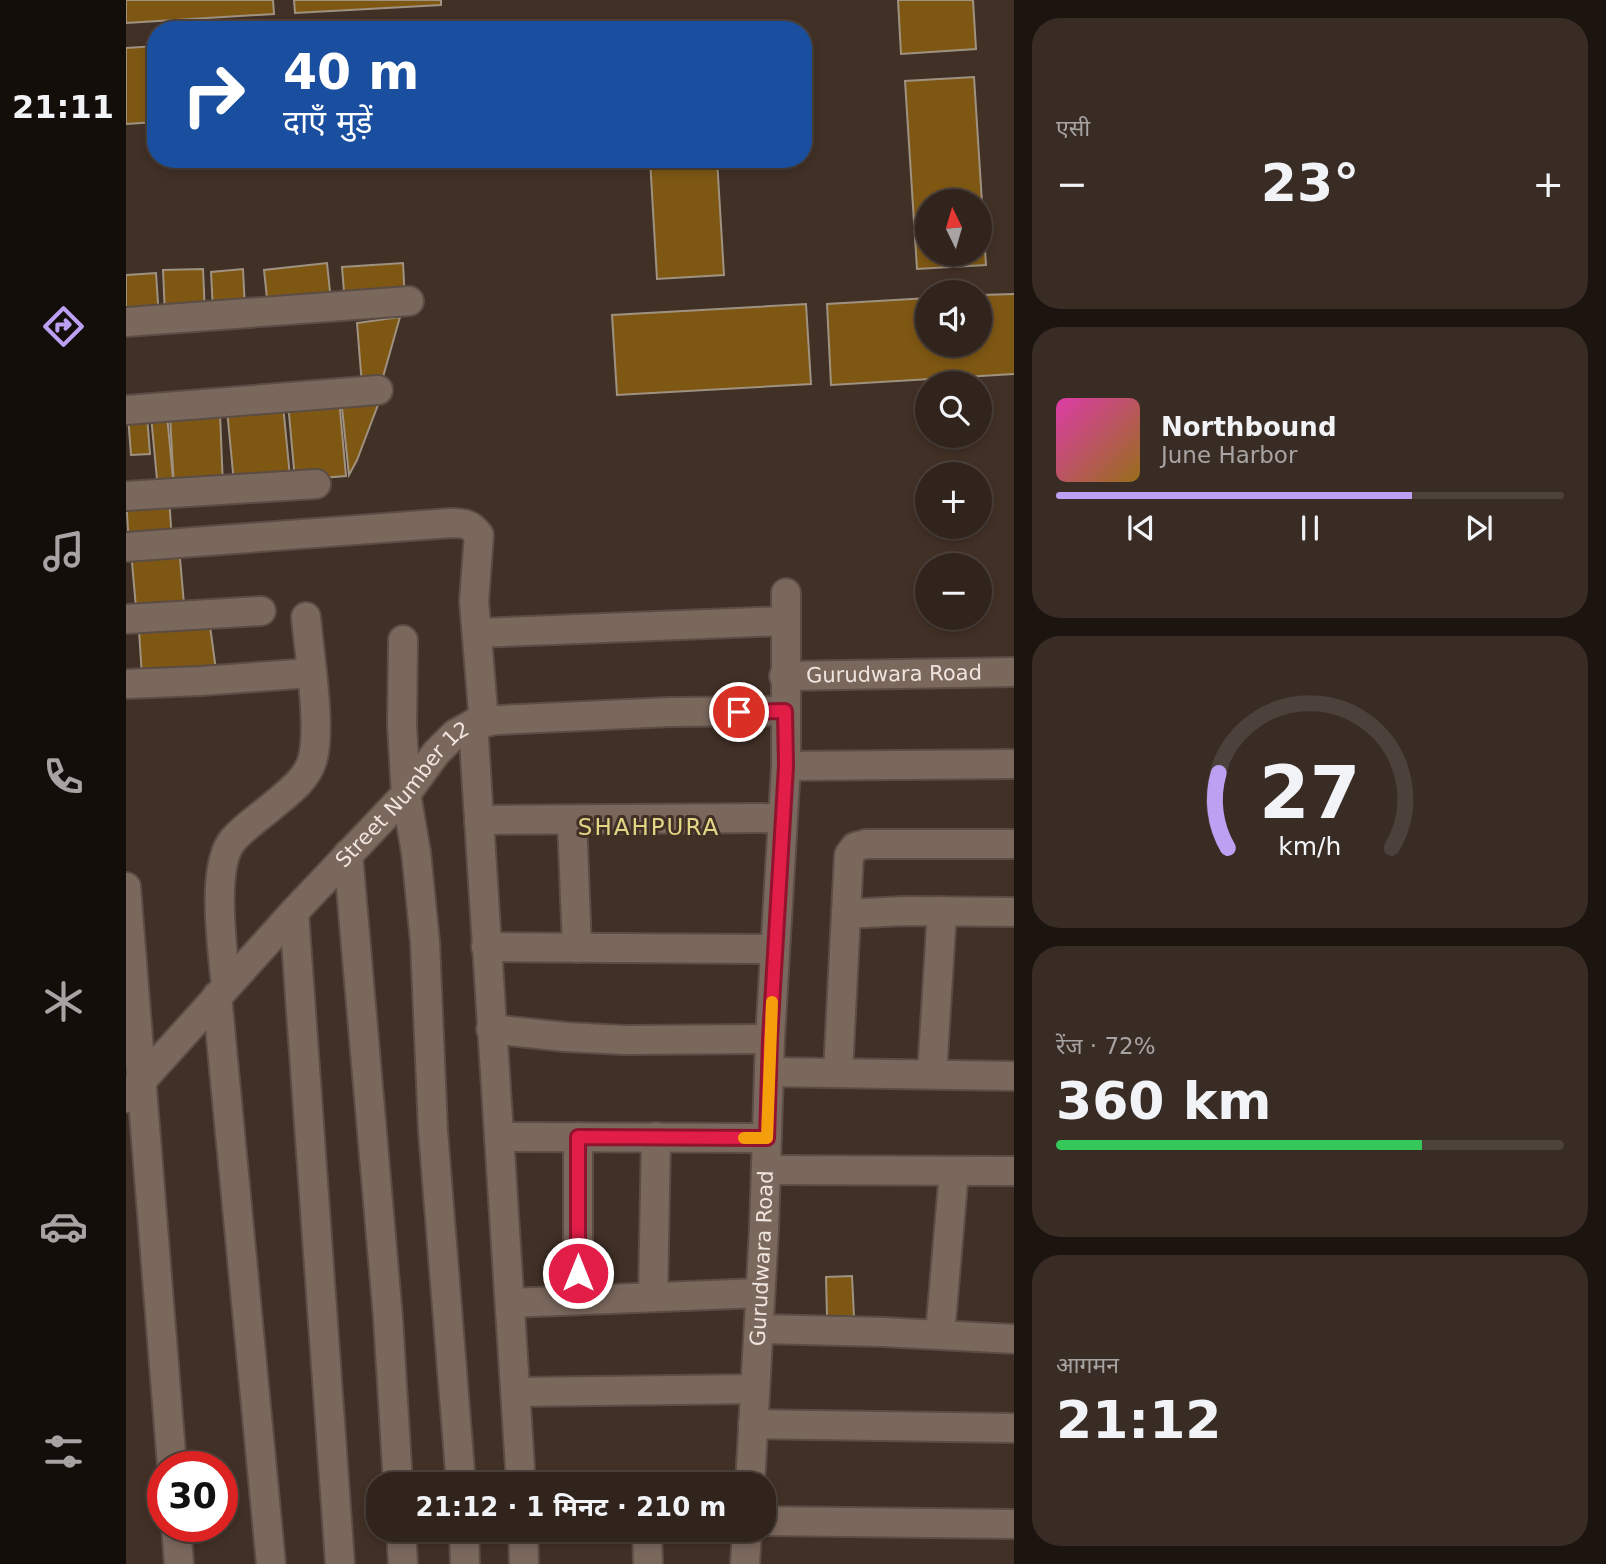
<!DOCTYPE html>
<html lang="hi">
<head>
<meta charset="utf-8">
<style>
  body { margin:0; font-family:"DejaVu Sans","Noto Sans Devanagari",sans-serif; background:#392c25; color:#f1f3f6; height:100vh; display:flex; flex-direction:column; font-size:26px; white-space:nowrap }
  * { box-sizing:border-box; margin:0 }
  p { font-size:23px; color:#a8a4a3 }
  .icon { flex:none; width:38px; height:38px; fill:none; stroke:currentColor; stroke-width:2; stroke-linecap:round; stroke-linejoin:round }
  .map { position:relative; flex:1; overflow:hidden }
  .sheet { display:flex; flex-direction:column; gap:18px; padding:18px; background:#1b140f; width:592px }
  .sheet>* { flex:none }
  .top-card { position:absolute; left:21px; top:21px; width:665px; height:147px; border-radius:28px; box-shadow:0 4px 10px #0003,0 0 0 2px #4c413b; background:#1a4fa0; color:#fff; overflow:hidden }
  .needle { width:46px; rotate:355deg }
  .tools { position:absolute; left:789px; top:189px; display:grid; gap:14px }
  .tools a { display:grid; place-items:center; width:77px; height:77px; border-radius:50%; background:#31241c; box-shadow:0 4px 10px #0003,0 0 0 2px #4c413b; font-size:35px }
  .speed { position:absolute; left:21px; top:1451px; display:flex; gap:14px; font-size:35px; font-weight:700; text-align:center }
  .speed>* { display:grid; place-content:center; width:91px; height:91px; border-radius:50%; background:#31241c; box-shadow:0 4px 10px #0003,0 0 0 2px #4c413b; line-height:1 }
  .speed .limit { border:10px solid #d22; background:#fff; color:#111 }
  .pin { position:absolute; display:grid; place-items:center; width:60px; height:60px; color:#fff; margin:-30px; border:4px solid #fff; border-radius:50%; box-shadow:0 2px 7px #0007 }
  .me { position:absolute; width:77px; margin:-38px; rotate:0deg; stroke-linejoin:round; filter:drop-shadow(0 0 5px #0008) }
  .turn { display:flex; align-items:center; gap:24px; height:147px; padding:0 21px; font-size:32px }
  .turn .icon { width:91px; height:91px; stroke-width:2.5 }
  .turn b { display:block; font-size:49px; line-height:60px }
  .big { font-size:52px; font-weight:700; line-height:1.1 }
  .sheet .tile { flex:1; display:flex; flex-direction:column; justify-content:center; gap:10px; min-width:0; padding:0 24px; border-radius:28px; background:#392c25 }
  .sheet .dial { align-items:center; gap:0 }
  .dial svg { height:182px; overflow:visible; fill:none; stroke:#4c413b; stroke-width:7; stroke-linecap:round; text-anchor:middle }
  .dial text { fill:#f1f3f6; stroke:none }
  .song { display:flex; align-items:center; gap:21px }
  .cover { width:84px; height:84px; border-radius:10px; background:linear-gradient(135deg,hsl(320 70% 55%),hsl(40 70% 35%)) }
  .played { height:7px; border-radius:4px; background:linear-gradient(90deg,#bca0f2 70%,#4c413b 70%) }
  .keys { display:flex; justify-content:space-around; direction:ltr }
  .heat { display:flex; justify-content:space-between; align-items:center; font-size:38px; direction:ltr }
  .charge { height:10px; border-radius:5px; background:linear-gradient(90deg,#34c759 72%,#4c413b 0) }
  .trip { position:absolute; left:240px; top:1472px; width:410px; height:70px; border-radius:28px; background:#31241c; box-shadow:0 4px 10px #0003,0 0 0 2px #4c413b; font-weight:700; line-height:70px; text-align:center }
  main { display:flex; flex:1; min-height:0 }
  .tab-bar { display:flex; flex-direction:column; width:126px; justify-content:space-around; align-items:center; background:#140e0b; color:#a8a4a3 }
  .tab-bar .icon { width:49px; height:49px }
  .tab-bar .on { color:#bca0f2 }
  .tab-bar b { font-size:32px; color:#f1f3f6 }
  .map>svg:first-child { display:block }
</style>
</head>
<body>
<main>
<nav class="tab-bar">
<b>21:11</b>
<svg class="icon on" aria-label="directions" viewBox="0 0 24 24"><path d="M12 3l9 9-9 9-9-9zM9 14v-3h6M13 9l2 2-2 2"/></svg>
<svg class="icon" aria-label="music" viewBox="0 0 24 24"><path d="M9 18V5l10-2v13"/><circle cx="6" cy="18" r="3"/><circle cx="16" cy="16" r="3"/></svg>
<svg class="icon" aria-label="phone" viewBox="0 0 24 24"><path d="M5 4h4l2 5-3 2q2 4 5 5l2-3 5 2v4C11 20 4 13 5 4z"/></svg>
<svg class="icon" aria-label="climate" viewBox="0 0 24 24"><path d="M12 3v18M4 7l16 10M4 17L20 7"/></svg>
<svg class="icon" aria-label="car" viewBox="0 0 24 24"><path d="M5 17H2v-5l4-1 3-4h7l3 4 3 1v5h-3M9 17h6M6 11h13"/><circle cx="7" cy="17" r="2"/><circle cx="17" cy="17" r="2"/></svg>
<svg class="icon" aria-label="filters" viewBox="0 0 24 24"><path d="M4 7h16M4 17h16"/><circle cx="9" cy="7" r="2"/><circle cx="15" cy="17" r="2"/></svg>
</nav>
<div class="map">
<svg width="889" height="1564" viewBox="0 0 889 1564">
  <rect width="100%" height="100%" fill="#413026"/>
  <!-- building -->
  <g fill="#7e5713" stroke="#9f9280" stroke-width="2" fill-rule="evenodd">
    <path d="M 0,0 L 147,0 L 148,14 L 0,23 Z"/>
    <path d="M 168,0 L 315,0 L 315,5 L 169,13 Z"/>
    <path d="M 772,0 L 847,0 L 850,49 L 775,54 Z"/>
    <path d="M 490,26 L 498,30 L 403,30 Z"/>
    <path d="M 379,27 L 379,30 L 326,30 Z"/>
    <path d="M 30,46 L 30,122 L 0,124 L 0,48 Z"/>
    <path d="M 848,77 L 860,265 L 791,269 L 779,81 ZM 802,201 L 854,201 L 854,254 L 802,254 Z"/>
    <path d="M 524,159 L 591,159 L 598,275 L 531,279 Z"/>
    <path d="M 201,263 L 205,301 L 142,308 L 138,270 Z"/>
    <path d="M 277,263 L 279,300 L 219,304 L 216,267 Z"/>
    <path d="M 77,269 L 79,314 L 39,315 L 37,270 Z"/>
    <path d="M 117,269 L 119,309 L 87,311 L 85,272 Z"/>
    <path d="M 30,273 L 33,318 L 0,320 L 0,275 Z"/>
    <path d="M 889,294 L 889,374 L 705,385 L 701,304 L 802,298 L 802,345 L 854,345 L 854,295 Z"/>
    <path d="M 680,304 L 685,384 L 491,395 L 486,315 Z"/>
    <path d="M 274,317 L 255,384 L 236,385 L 231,323 Z"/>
    <path d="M 255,397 L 231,460 L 223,475 L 215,398 Z"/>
    <path d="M 213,399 L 220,476 L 169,480 L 162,403 Z"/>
    <path d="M 157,405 L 164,477 L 108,483 L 101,410 Z"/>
    <path d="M 94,414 L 97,486 L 48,488 L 44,416 Z"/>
    <path d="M 21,415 L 24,454 L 5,455 L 2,416 Z"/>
    <path d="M 41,415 L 48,489 L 32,490 L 25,416 Z"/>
    <path d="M 43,495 L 46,543 L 3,546 L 0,498 Z"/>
    <path d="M 53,547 L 58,604 L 10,608 L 5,551 Z"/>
    <path d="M 84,626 L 90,670 L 16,676 L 13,631 Z"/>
    <path d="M 726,1276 L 728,1316 L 701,1317 L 700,1277 Z"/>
  </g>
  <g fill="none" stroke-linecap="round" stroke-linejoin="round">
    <!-- minor casing -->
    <g stroke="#5b4d45" stroke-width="32">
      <g id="minor">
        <path d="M 0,322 L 283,301"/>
        <path d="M 0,410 L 252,390"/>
        <path d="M 0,496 L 190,484"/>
        <path d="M 0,547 L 325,523 C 338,523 345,524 353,535 L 348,601 L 358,723"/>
        <path d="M 0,619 L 135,611"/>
        <path d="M 351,633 L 659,621"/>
        <path d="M 277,640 L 276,726 L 280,794 L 290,852 L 299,942 L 307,1131 L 335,1484"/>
        <path id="s1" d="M 658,676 L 889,672"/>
        <path d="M 0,684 L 75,681 L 185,673"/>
        <path d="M 347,724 L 395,1484"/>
        <path d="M 660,766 L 889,764"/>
        <path d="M 353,820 L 655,818"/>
        <path d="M 446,820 L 451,948"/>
        <path d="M 222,854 L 262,1318 L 272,1484"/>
        <path d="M 0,887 L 46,1466"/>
        <path d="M 168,912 L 214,1564"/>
        <path d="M 720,914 L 723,855 L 729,847 L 740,844 L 889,844"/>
        <path d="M 360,947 L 648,949"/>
        <path d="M 100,987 C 97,952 84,867 107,840 C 117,828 132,818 144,808 C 159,795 180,781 186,761 C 196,730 183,652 180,617"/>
        <path d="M 91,996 L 145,1564"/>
        <path d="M 365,1029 L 440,1037 L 498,1040 L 644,1039"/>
        <path d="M 644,1072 L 889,1076"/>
        <path d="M 712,1073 L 720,914 L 778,911 L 889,912"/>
        <path d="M 806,1074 L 816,911"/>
        <path id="s2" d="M 0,1098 L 168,912 L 280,794 L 310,753 L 329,734 L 347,724 L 372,720 L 544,712 L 659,711"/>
        <path d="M 373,1137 L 641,1138"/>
        <path d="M 640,1170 L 889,1171"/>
        <path d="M 527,1297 L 530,1137"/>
        <path d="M 452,1300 L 452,1137"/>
        <path d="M 384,1303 L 634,1293"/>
        <path d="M 633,1329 L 757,1332 L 889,1339"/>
        <path d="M 814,1334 L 828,1171"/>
        <path d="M 390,1392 L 629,1389"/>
        <path d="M 627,1424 L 889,1428"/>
        <path id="s3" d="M 624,1484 L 638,1229 L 644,1039 L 660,766 L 660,593"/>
        <path d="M 637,1521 L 889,1524"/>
        <path d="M 50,1526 L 53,1564"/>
        <path d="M 275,1530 L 277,1564"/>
        <path d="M 338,1530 L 339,1564"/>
        <path d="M 397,1530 L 398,1564"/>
        <path d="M 521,1530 L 522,1564"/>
        <path d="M 619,1564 L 621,1530"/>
      </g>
    </g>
    <!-- minor -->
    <use href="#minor" stroke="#7b685d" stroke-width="28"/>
  </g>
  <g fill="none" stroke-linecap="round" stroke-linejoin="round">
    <!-- route casing -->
    <g stroke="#92132f" stroke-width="18">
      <path id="route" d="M 452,1273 L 452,1137 L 641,1138 L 644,1039 L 660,766 L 659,711 L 613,712"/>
    </g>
    <!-- route -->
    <use href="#route" stroke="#e11d48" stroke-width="12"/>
    <!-- slow -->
    <path stroke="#f59e0b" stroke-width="12" d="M 618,1138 L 641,1138 L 646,1002"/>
  </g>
  <g text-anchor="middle" stroke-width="6" stroke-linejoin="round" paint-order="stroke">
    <!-- street labels -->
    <g font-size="21" fill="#efe4de" stroke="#413026">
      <text dy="7" stroke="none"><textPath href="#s1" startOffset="110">Gurudwara Road</textPath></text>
      <text dy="7" stroke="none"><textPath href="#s2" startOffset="411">Street Number 12</textPath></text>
      <text dy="7" stroke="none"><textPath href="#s3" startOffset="226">Gurudwara Road</textPath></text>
    </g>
    <!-- neighbourhood labels -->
    <g font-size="23" letter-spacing="2" fill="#e3d586" stroke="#413026">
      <text x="523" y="835">SHAHPURA</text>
    </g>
  </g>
</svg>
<div class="tools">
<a><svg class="needle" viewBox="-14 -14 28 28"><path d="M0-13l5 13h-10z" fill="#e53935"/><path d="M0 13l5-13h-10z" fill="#a8a4a3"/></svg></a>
<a><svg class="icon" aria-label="sound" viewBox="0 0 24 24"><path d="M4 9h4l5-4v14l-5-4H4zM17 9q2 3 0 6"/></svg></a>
<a><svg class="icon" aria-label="search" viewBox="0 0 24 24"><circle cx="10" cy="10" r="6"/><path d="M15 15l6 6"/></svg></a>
<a>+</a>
<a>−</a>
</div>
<div class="speed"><div class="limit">30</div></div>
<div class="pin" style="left:613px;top:712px;background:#d93025"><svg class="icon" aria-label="arrive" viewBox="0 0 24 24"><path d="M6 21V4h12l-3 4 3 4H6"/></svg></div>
<svg class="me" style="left:452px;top:1273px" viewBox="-20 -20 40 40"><circle r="17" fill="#e11d48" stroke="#fff" stroke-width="3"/><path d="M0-11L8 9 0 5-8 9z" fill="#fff"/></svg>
<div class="trip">21:12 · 1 मिनट · 210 m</div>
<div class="top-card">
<div class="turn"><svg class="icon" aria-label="right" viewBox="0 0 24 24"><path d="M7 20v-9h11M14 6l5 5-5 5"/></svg><div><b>40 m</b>दाएँ मुड़ें</div></div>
</div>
</div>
<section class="sheet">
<div class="tile"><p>एसी</p>
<div class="heat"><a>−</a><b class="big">23°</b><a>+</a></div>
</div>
<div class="tile">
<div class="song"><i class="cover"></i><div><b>Northbound</b><p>June Harbor</p></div></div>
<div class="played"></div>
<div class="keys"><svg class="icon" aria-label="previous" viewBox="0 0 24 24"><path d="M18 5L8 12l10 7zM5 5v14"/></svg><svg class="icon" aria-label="pause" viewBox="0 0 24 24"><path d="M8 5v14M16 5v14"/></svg><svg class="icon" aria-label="next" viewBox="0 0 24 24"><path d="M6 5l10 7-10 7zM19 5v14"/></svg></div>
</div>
<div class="tile dial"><svg viewBox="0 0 100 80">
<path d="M14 69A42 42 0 1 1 86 69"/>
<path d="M14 69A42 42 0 0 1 10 36" stroke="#bca0f2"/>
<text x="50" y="56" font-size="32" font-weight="700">27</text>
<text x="50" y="72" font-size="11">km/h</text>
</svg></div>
<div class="tile"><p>रेंज · 72%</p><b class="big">360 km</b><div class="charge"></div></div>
<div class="tile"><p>आगमन</p><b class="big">21:12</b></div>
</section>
</main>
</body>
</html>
